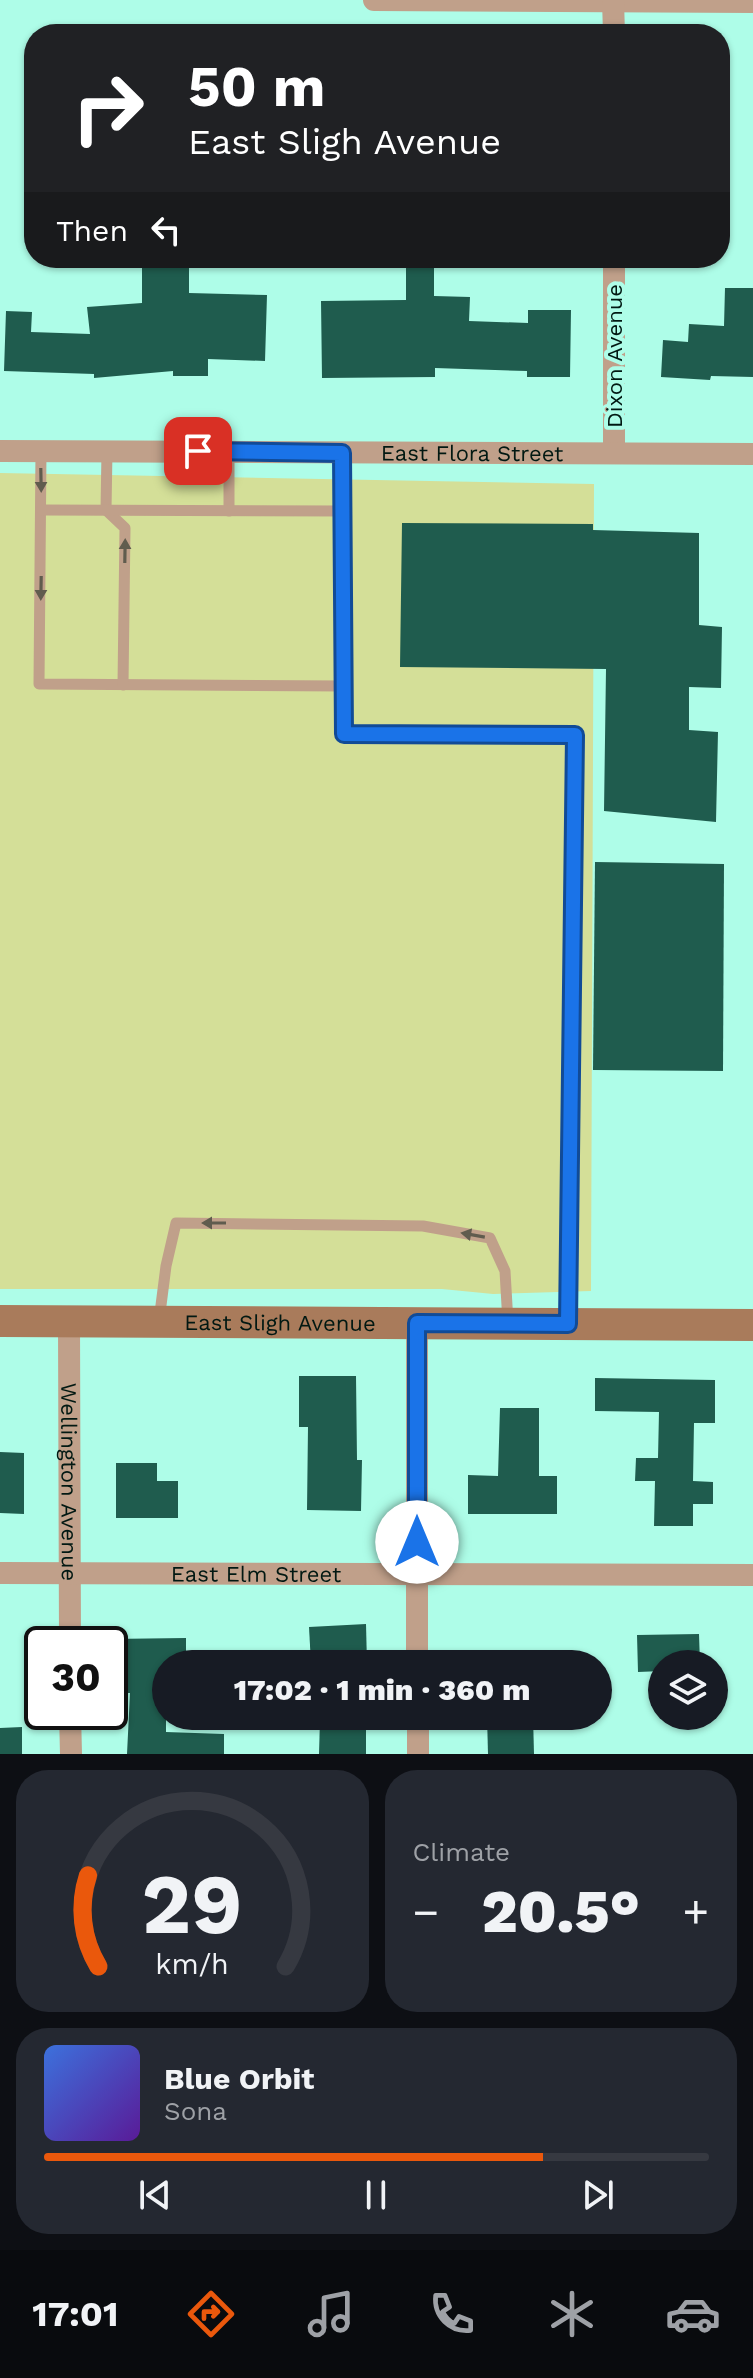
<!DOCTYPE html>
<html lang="en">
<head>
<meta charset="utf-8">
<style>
  body { margin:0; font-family:"Work Sans",sans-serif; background:#242831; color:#f1f3f6; height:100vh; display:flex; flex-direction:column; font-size:30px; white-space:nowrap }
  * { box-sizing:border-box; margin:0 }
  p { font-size:26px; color:#9ea1a6 }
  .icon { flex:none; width:44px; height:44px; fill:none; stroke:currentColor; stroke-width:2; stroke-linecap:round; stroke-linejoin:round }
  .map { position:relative; height:1754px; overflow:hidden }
  .drawer { display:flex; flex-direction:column; gap:16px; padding:16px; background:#0d0f14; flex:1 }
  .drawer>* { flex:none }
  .top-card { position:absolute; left:24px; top:24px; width:706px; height:244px; border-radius:32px; box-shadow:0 2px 6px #0004; background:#202124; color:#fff; overflow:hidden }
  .controls { position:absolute; left:648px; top:1650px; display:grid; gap:16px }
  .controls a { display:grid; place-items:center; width:80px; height:80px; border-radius:50%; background:#171b24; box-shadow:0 2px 6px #0004; font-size:40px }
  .speed { position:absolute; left:24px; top:1626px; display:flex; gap:16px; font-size:40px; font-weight:700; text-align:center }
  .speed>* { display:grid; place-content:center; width:104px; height:104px; border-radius:50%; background:#171b24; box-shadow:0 2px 6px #0004; line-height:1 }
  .speed .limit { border:4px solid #111; border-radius:12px; background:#fff; color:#111 }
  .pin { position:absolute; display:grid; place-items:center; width:68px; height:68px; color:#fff; margin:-34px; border-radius:16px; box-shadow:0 4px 12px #0006 }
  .me { position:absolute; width:88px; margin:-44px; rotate:0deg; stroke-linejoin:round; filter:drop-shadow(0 0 6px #0008) }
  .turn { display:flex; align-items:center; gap:28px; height:168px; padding:0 32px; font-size:36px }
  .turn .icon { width:104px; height:104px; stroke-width:2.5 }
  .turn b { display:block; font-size:56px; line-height:68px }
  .then { display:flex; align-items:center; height:76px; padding:0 32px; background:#0003; gap:16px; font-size:30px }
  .big { font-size:60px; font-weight:800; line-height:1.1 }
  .drawer .card { flex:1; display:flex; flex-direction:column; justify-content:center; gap:12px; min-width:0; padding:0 28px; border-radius:32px; background:#242831 }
  .drawer .dial { align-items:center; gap:0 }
  .dial svg { height:208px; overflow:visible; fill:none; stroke:#363941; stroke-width:7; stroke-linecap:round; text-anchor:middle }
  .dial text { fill:#f1f3f6; stroke:none }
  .song { display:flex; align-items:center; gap:24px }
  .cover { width:96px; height:96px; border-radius:12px; background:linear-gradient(135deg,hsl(220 70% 55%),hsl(270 70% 35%)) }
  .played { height:8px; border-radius:4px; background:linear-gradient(90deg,#ea580c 75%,#363941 75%) }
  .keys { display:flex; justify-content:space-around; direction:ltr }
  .heat { display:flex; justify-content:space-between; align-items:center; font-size:44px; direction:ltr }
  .drawer .tiles { flex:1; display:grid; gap:16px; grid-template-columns:1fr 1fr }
  .card:last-child { grid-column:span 2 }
  .trip { position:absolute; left:152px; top:1650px; width:460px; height:80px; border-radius:40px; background:#171b24; box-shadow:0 2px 6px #0004; font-weight:800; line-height:80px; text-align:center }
  .dock { display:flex; height:128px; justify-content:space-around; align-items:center; background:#090b0e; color:#9ea1a6 }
  .dock .icon { width:56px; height:56px }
  .dock .selected { color:#ea580c }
  .dock b { font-size:36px; color:#f1f3f6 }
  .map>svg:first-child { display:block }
</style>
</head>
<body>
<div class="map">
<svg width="753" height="1754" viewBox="0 0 753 1754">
  <rect width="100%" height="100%" fill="#aefde8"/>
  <!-- green -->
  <path fill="#d4df98" d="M 0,473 L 594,484 L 591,1291 L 493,1294 L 442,1289 L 0,1289 Z"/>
  <!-- building -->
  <g fill="#1f5c4e">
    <path d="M 142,258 L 189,258 L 189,293 L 267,295 L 265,361 L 208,359 L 208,376 L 173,376 L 173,371 L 94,378 L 94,374 L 4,371 L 6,311 L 32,312 L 31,332 L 90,334 L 87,307 L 142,303 Z"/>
    <path d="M 406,258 L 434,258 L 434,296 L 470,297 L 469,321 L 528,323 L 528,310 L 571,310 L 570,377 L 527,377 L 527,371 L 435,368 L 435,377 L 322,378 L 321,301 L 406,300 Z"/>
    <path d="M 725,288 L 753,288 L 753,377 L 711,376 L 710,380 L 661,377 L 663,340 L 688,342 L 689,324 L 724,326 Z"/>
    <path d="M 402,523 L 593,524 L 593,530 L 699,533 L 699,625 L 722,627 L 721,688 L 689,687 L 689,730 L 718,732 L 716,822 L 604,811 L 606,669 L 400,667 Z"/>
    <path d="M 595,862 L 724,864 L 723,1071 L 593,1070 Z"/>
    <path d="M 299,1376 L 356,1376 L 357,1460 L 362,1460 L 361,1511 L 307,1510 L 308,1427 L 299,1427 Z"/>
    <path d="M 595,1378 L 715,1380 L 715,1423 L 694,1423 L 693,1481 L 713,1482 L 713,1504 L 693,1504 L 693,1526 L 654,1526 L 655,1481 L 635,1481 L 636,1458 L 658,1458 L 659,1412 L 595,1411 Z"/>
    <path d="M 500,1408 L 539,1408 L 539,1476 L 557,1476 L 557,1514 L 468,1514 L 468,1475 L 498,1476 Z"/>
    <path d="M 0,1452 L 24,1453 L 24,1514 L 0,1513 Z"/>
    <path d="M 116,1463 L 157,1463 L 157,1481 L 178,1481 L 178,1518 L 116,1518 Z"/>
    <path d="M 366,1624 L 367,1664 L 311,1664 L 309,1627 Z"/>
    <path d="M 699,1634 L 700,1664 L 662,1664 L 662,1671 L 638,1672 L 637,1635 Z"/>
    <path d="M 186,1638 L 186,1664 L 166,1664 L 166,1732 L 224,1734 L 224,1754 L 127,1754 L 130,1693 L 110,1693 L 110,1639 Z"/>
    <path d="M 487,1716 L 533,1716 L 534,1754 L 488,1754 Z"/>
    <path d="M 320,1720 L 366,1721 L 366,1754 L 319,1754 Z"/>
    <path d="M 22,1727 L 22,1754 L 0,1754 L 0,1728 Z"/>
  </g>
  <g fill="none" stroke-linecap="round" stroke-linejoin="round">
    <!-- lane -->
    <g stroke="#c0a08a" stroke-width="11">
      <path d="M 41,451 L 39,684 L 344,686"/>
      <path d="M 107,451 L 106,510 L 125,528 L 123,685"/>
      <path d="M 229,452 L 229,511"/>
      <path d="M 342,453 L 343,511"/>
      <path d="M 42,510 L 343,511 L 344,734 L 575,735 L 568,1320"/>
      <path d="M 159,1321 L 166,1266 L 176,1223 L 423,1226 L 490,1238 L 505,1271 L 508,1323"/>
    </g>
    <!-- street -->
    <g stroke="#c0a08a" stroke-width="22">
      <path d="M 374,0 L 753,2"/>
      <path d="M 613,0 L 614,34"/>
      <path d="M 614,258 L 614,453"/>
      <path id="s1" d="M 0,451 L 753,454"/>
      <path id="s2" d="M 69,1322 L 70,1644"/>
      <path d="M 417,1323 L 417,1664"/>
      <path id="s3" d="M 0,1573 L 753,1575"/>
      <path d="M 70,1712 L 71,1754"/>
      <path d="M 418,1716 L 418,1754"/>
    </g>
    <!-- secondary -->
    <path stroke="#a97b5b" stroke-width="32" id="s4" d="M 0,1321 L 753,1325"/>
  </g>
  <!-- one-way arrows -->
  <defs><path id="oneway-solid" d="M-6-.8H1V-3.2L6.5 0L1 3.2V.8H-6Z" transform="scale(2)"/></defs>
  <g fill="#605c4e">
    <use href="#oneway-solid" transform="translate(41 480) rotate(89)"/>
    <use href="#oneway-solid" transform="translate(125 551) rotate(-89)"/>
    <use href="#oneway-solid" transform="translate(41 588) rotate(91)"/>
    <use href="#oneway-solid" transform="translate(214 1223) rotate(-180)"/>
    <use href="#oneway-solid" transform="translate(473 1235) rotate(-170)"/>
  </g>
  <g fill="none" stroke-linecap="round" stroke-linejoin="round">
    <!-- route casing -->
    <g stroke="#114b97" stroke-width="20">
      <path id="route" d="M 198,451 L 342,453 L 344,734 L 575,735 L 568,1324 L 417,1323 L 417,1542"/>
    </g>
    <!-- route -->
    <use href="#route" stroke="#1a73e8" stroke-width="14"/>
  </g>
  <g text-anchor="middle" stroke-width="8" stroke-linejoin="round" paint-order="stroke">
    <!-- street labels -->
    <g font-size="22" fill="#011812" stroke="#aefde8">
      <text transform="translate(614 356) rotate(-90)" y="8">Dixon Avenue</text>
      <text dy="8" stroke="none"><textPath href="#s1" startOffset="472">East Flora Street</textPath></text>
      <text dy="8" stroke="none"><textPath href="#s4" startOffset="280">East Sligh Avenue</textPath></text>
      <text dy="8" stroke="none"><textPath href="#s2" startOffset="160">Wellington Avenue</textPath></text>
      <text dy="8" stroke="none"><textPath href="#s3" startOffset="256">East Elm Street</textPath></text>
    </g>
  </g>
</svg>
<div class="controls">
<a><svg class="icon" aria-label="layers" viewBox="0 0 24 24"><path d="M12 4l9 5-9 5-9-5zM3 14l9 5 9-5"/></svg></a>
</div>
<div class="speed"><div class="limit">30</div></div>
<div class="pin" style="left:198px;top:451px;background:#d93025"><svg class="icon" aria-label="arrive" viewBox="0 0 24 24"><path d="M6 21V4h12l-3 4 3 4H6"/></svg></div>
<svg class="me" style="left:417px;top:1542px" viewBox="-20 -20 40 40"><circle r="19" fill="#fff"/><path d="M0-13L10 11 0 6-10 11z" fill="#1a73e8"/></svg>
<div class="trip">17:02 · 1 min · 360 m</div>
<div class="top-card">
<div class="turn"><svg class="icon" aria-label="right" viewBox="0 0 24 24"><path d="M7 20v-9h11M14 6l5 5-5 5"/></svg><div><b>50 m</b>East Sligh Avenue</div></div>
<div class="then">Then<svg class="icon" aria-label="left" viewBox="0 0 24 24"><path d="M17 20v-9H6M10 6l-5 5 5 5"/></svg></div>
</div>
</div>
<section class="drawer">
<div class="tiles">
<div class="card dial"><svg viewBox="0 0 100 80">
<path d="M14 69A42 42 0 1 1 86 69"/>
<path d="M14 69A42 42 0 0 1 10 34" stroke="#ea580c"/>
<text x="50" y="56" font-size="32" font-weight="700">29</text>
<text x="50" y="72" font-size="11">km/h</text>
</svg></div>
<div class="card"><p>Climate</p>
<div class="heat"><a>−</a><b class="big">20.5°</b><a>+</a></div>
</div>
<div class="card">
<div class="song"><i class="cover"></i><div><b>Blue Orbit</b><p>Sona</p></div></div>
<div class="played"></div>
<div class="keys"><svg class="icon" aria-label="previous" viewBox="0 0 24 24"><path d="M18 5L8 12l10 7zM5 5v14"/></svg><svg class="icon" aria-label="pause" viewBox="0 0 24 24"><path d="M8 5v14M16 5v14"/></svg><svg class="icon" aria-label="next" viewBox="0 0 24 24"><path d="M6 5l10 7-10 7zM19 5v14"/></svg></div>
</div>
</div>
</section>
<nav class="dock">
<b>17:01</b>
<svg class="icon selected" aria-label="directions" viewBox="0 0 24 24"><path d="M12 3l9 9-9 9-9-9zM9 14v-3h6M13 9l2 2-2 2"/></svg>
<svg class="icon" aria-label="music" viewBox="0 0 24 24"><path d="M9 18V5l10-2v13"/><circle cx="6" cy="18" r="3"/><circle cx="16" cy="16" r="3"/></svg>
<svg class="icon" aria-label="phone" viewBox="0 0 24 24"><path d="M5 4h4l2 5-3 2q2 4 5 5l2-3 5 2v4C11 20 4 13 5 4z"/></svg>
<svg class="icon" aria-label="climate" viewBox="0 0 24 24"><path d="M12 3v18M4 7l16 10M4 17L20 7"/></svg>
<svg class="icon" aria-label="car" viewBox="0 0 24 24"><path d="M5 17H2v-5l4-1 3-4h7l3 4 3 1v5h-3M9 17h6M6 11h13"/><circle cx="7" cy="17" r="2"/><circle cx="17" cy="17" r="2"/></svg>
</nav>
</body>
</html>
